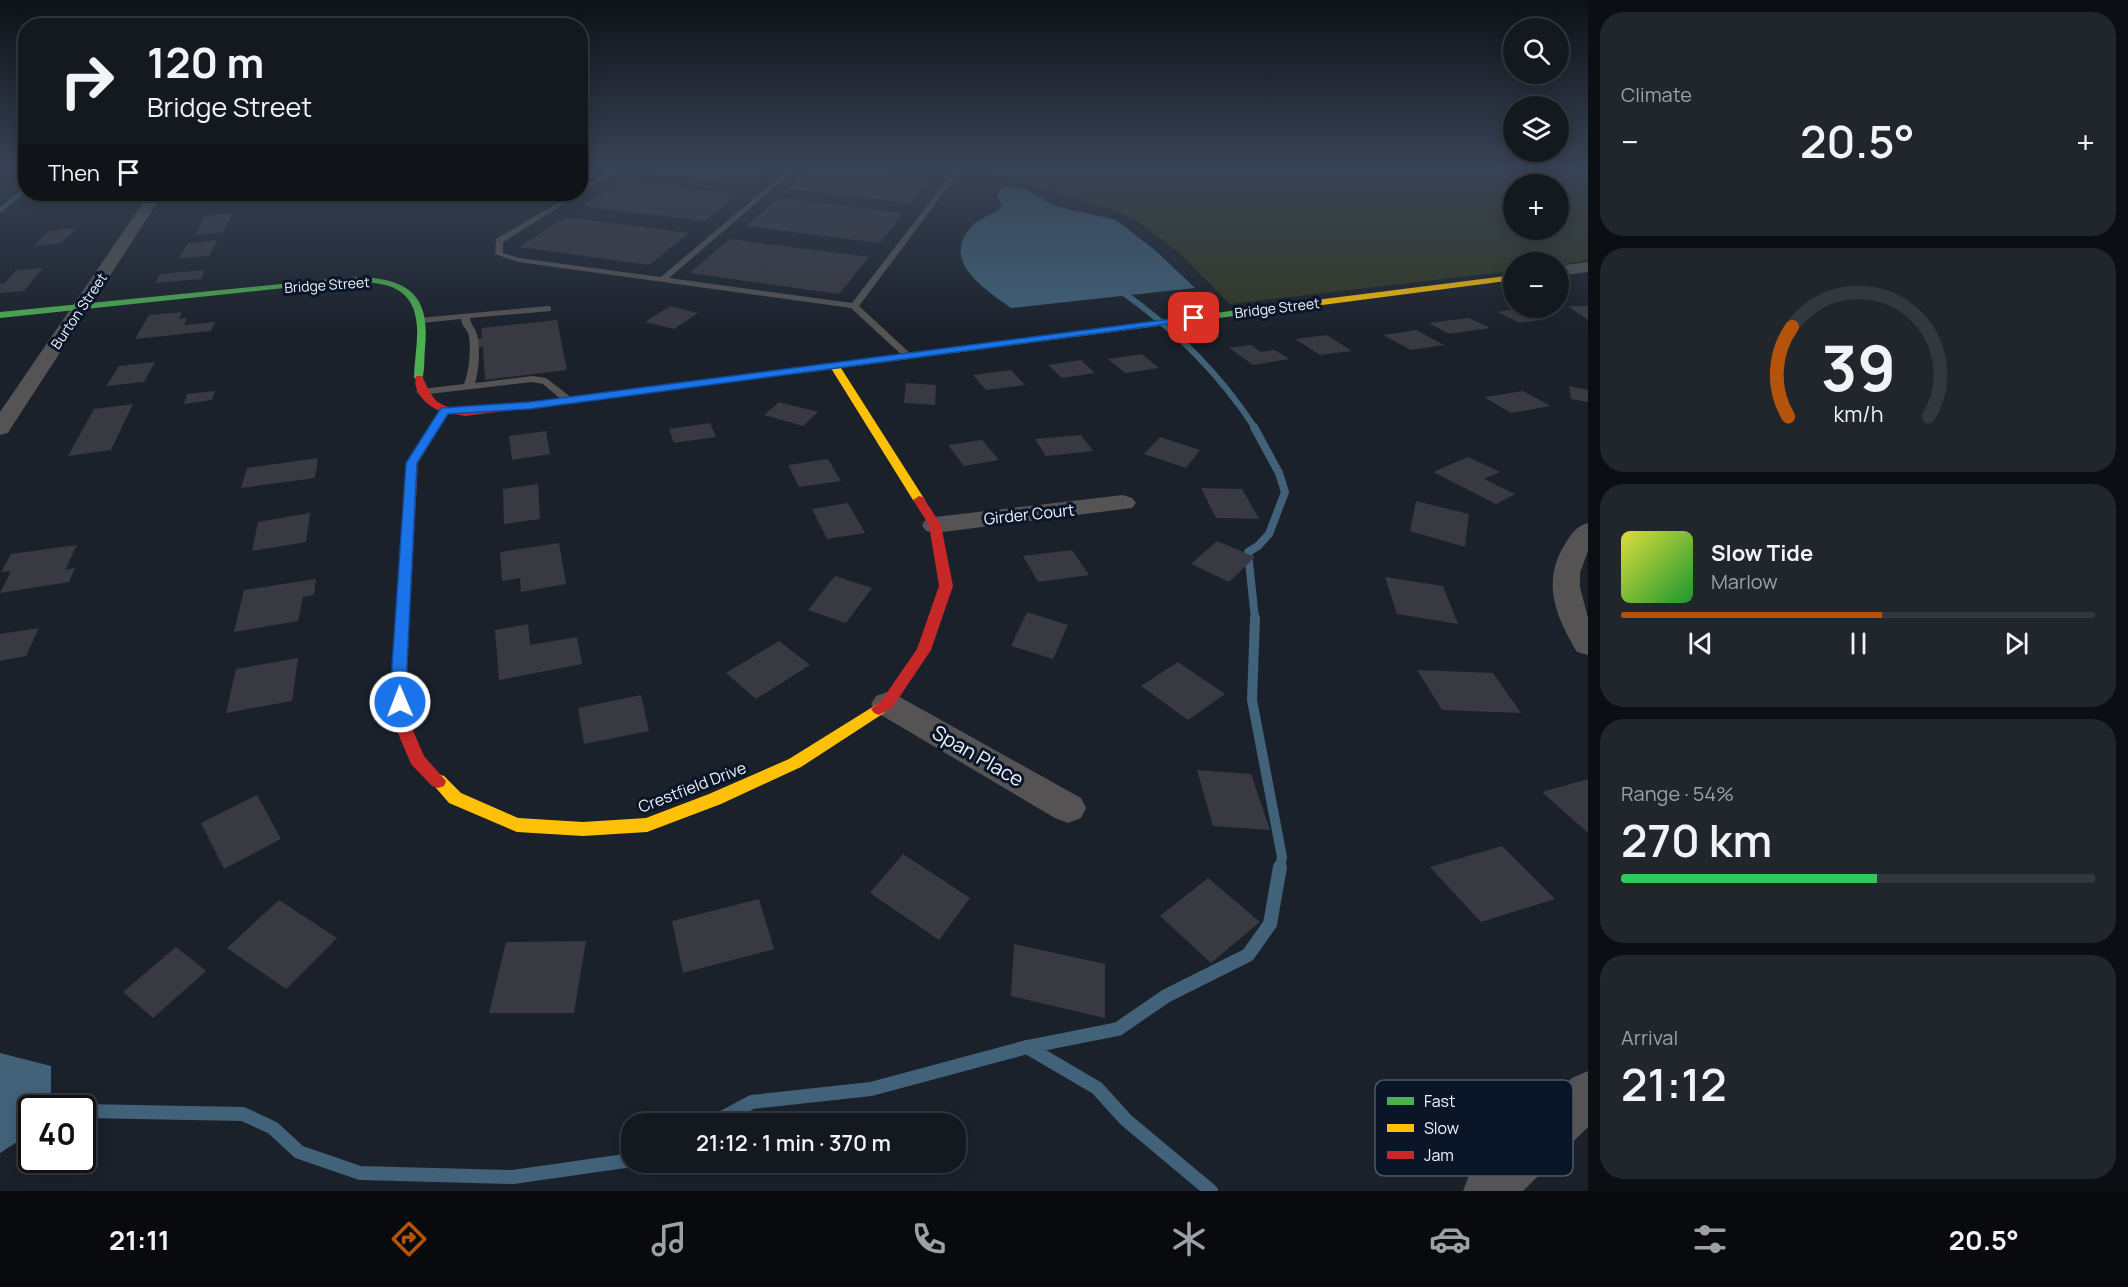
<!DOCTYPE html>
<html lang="en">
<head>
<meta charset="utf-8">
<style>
  body { margin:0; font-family:Manrope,sans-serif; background:#21262d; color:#f1f3f6; height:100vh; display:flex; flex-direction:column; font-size:22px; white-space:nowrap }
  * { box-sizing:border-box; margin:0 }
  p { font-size:20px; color:#9da0a5 }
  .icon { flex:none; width:33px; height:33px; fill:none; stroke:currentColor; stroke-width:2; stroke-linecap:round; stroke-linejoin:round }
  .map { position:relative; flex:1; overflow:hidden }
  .side { display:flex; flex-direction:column; gap:12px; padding:12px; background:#0b0e12; width:540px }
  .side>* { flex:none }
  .guide { position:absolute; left:18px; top:18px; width:570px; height:183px; border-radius:24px; box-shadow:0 3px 15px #0003,0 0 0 2px #33383e; background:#141920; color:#f1f3f6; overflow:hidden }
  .fabs { position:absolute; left:1503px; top:18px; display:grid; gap:12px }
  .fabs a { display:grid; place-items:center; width:66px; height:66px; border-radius:50%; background:#141920; box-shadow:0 3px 15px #0003,0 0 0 2px #33383e; font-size:30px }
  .speed { position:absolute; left:18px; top:1095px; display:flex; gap:12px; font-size:30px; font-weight:700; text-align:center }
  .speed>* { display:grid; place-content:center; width:78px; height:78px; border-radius:50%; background:#141920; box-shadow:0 3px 15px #0003,0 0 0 2px #33383e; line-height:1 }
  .speed .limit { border:3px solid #111; border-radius:9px; background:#fff; color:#111 }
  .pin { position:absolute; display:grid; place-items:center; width:51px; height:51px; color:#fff; margin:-26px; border-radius:12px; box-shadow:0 3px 9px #0006 }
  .me { position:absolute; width:66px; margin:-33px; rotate:359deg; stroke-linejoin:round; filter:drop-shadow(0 0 4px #0008) }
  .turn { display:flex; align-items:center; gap:21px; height:126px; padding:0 30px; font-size:27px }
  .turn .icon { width:78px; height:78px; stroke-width:2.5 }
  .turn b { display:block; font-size:42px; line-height:51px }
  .then { display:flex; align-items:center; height:57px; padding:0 30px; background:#0003; gap:12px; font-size:22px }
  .big { font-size:45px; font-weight:600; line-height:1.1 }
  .side .widget { flex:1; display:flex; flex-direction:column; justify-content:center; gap:9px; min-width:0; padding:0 21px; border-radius:24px; background:#21262d }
  .side .dial { align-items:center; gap:0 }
  .dial svg { height:156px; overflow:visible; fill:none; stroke:#33383e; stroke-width:7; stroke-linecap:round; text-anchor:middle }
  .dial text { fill:#f1f3f6; stroke:none }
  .song { display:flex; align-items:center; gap:18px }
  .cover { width:72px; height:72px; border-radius:9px; background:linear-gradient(135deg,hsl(60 70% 55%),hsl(130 70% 35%)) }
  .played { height:6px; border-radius:3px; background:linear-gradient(90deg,#b45309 55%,#33383e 55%) }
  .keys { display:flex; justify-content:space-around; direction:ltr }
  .heat { display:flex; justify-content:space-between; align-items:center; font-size:33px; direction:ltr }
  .charge { height:9px; border-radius:4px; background:linear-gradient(90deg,#34c759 54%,#33383e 0) }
  .trip { position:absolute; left:621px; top:1113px; width:345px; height:60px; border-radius:24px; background:#141920; box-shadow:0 3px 15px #0003,0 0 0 2px #33383e; font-weight:600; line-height:60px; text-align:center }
  .dock { display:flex; height:96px; justify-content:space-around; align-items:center; background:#080a0d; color:#9da0a5 }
  .dock .icon { width:42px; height:42px }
  .dock .current { color:#b45309 }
  .dock b { font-size:27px; color:#f1f3f6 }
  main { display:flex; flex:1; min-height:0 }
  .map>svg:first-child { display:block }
</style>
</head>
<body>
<main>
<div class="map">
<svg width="1588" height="1191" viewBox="0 0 1588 1191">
  <rect width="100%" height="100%" fill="#1a212b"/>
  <!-- green -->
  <path fill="#323823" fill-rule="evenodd" d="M 969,168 L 1536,168 L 1588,176 L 1588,260 L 1559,265 L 1558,262 L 1514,262 L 1513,271 L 1230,304 L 1178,252 L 1136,220 L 1111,209 L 1006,177 L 966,171 ZM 1514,184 L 1558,184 L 1558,230 L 1514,230 Z"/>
  <!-- water -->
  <g fill="#416279">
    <path d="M 1003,187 L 1026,189 L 1055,206 L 1116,220 L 1156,251 L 1195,288 L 1011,308 C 983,288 937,259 975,223 C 983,216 995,215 1002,206 L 997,196 Z"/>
    <path d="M 0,1053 L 51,1066 L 51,1108 L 32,1108 L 31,1133 L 0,1153 Z"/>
  </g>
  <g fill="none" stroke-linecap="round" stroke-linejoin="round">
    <!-- stream-far4 -->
    <path stroke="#416279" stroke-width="4.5" d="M 0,210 L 26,189"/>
    <!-- stream-far3 -->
    <path stroke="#416279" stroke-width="6" d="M 1121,291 C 1175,329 1219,373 1255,428"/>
    <!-- stream-far2 -->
    <path stroke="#416279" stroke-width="8" d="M 1254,427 L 1279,473 L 1285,492 L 1269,534 L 1258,546 L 1248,552 L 1255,619"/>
    <!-- stream-far1 -->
    <path stroke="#416279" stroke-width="10" d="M 1255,618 L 1252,700 L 1282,857 L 1280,868"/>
    <!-- stream -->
    <g stroke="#416279" stroke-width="14">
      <path d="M 1027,1047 L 1097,1088 L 1126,1120 L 1211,1191"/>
      <path d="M 82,1111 L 243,1114 L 273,1128 L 299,1152 L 360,1173 L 513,1177 L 632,1160"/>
      <path d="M 711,1124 L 752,1102 L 871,1089 L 1027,1047 L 1118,1029 L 1166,996 L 1248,955 L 1270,924 L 1280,867"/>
    </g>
  </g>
  <!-- building -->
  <g fill="#393941">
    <path d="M 642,168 L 770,168 L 750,184 L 636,172 Z"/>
    <path d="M 810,168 L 841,168 L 931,177 L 911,203 L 787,189 Z"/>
    <path d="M 623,181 L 739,194 L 705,221 L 582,206 Z"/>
    <path d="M 71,194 L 96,194 L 91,198 L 64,200 Z"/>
    <path d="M 778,198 L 903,213 L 880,243 L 746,226 Z"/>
    <path d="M 233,213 L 223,232 L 195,235 L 205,216 Z"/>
    <path d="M 566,217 L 689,233 L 649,265 L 519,247 Z"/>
    <path d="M 77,228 L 61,243 L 34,246 L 48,231 Z"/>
    <path d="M 729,239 L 869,257 L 839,294 L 690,273 Z"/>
    <path d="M 217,240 L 209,256 L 179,258 L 188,243 Z"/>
    <path d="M 43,268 L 24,291 L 0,293 L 0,284 L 5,283 L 16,270 Z"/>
    <path d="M 205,270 L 201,279 L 155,283 L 160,274 Z"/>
    <path d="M 670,306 L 698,313 L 674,329 L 645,322 Z"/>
    <path d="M 1568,306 L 1588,306 L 1588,320 Z"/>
    <path d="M 1522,308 L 1546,319 L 1520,323 L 1497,312 Z"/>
    <path d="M 182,312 L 179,319 L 187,318 L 184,325 L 215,322 L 211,331 L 135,339 L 149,315 Z"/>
    <path d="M 1469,318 L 1490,328 L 1449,334 L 1429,323 Z"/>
    <path d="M 557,320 L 567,370 L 485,380 L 483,347 L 476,348 L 475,339 L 482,338 L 481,328 Z"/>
    <path d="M 1416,330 L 1444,345 L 1411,350 L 1383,335 Z"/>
    <path d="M 1327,335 L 1352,351 L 1320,355 L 1295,339 Z"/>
    <path d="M 1251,345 L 1261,352 L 1275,350 L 1289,359 L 1253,365 L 1229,348 Z"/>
    <path d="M 1142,354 L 1159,368 L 1125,373 L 1108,359 Z"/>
    <path d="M 1081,360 L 1095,373 L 1062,378 L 1048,365 Z"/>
    <path d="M 155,362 L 144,382 L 106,386 L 119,366 Z"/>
    <path d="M 1011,370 L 1025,385 L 986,390 L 973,375 Z"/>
    <path d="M 906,383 L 936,385 L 935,405 L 904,403 Z"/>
    <path d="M 1569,386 L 1588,390 L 1588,402 L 1571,399 Z"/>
    <path d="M 215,391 L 212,400 L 184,404 L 187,394 Z"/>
    <path d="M 1523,391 L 1551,406 L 1511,413 L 1484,397 Z"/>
    <path d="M 779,402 L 818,412 L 803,426 L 764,415 Z"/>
    <path d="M 133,404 L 111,450 L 68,456 L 94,409 Z"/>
    <path d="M 710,423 L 716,437 L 674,443 L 669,429 Z"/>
    <path d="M 546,431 L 550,454 L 512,460 L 509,436 Z"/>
    <path d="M 1081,435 L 1093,451 L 1046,456 L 1035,439 Z"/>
    <path d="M 1160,437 L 1200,450 L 1186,468 L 1144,454 Z"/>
    <path d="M 982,440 L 999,460 L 964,466 L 948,445 Z"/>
    <path d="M 1468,457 L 1500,472 L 1484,479 L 1515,494 L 1496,504 L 1433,472 Z"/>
    <path d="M 318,458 L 315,478 L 241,488 L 247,468 Z"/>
    <path d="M 828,459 L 841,481 L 799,487 L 788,465 Z"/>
    <path d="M 538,484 L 540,519 L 504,524 L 503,489 Z"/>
    <path d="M 1201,488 L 1242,489 L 1259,519 L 1216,518 Z"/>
    <path d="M 1416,501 L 1469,514 L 1465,547 L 1410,531 Z"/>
    <path d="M 848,503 L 865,533 L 827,539 L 812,509 Z"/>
    <path d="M 310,513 L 306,542 L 252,551 L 258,522 Z"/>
    <path d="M 1217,541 L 1255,557 L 1229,582 L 1191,564 Z"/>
    <path d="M 559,543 L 566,584 L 521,592 L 520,578 L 502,581 L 500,552 Z"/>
    <path d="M 77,545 L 65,570 L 75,568 L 69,582 L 0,593 L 11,571 L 1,572 L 11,554 Z"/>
    <path d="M 1072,550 L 1089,575 L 1038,582 L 1023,556 Z"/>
    <path d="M 835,576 L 872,588 L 846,623 L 808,610 Z"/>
    <path d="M 1385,577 L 1443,586 L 1458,624 L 1397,614 Z"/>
    <path d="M 316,579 L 314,595 L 303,597 L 298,621 L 234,632 L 244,590 Z"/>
    <path d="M 1027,612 L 1068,625 L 1053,659 L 1011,646 Z"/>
    <path d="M 528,624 L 530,645 L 577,637 L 582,664 L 499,680 L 495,630 Z"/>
    <path d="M 39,628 L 26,656 L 0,661 L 0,634 Z"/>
    <path d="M 779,641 L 810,665 L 756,699 L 726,673 Z"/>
    <path d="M 298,658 L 292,701 L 226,713 L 236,669 Z"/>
    <path d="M 1178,662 L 1225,694 L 1188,720 L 1141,686 Z"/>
    <path d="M 1417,670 L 1493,673 L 1521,713 L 1442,710 Z"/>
    <path d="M 641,695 L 649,731 L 584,744 L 578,708 Z"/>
    <path d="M 1197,770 L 1251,774 L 1270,830 L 1213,826 Z"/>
    <path d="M 1588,779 L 1588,833 L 1542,792 Z"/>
    <path d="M 257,795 L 281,839 L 224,869 L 201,823 Z"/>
    <path d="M 1502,846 L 1555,899 L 1481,922 L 1430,867 Z"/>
    <path d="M 903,854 L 970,898 L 939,940 L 870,893 Z"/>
    <path d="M 1208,878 L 1260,922 L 1211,963 L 1160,916 Z"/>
    <path d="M 759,899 L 774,949 L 683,973 L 672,921 Z"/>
    <path d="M 279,900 L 337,938 L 286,989 L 227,948 Z"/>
    <path d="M 586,941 L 574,1013 L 489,1013 L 506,942 Z"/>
    <path d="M 1014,944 L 1105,964 L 1105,1018 L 1011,996 Z"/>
    <path d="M 176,947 L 206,971 L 153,1018 L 123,992 Z"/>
  </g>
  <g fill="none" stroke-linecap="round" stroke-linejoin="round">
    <!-- lane -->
    <g fill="#555353" fill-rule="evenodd">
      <path d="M 615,168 L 622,168 L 580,193 L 580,188 Z"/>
      <path d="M 790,168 L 797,168 L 669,278 L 852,303 L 956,168 L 962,168 L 859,306 L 911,354 L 911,358 L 905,358 L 851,308 L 518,262 L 495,254 L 496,239 L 573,194 L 580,194 L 503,242 L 503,253 L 519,258 L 661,277 Z"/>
      <path d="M 548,306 L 551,307 L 551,311 L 470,318 C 471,325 474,326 476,332 C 481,343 479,371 475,383 L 532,376 L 546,378 L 572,398 L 572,402 L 564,402 L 543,384 L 532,382 L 421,395 L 416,392 L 421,389 L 464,384 C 469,373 472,344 468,333 C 465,327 462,326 461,319 L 422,323 L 419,322 L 419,318 Z"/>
    </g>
    <!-- street -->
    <g fill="#555353" fill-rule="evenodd">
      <path d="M 149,194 L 163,194 L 11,428 L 8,433 L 0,435 L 0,412 Z"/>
      <path d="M 1588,262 L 1588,272 L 1558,276 L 1558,266 Z"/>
      <path d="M 1123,495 L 1132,498 L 1136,503 L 1132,508 L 935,533 L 926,531 L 922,525 L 926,519 L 935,517 Z"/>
      <path d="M 1588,523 L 1588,551 L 1580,573 L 1580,587 L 1588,618 L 1588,655 L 1577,652 C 1556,617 1541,582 1565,544 C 1571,534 1576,526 1588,523 Z"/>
      <path d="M 887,692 L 898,696 L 1081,798 L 1086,808 L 1081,818 L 1068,823 L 1055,818 L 876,712 L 871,704 L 876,696 Z"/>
      <path d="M 1588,1071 L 1588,1127 L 1523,1191 L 1463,1191 L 1470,1173 L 1572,1078 Z"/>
    </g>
    <!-- fast -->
    <g fill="#4caf50" fill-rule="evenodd">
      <path d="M 1564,168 L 1588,169 L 1588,173 Z"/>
      <path d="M 362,277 C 411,280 430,297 425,348 C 424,358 425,371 422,380 L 414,378 C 414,361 418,344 417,327 C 414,276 369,282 331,283 L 0,318 L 0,312 L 331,279 Z"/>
      <path d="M 1276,305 L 1279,306 L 1279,310 L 796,374 L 791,371 L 796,368 Z"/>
    </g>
    <!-- slow -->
    <g fill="#ffc107" fill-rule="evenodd">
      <path d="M 1514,275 L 1514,280 L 1276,311 L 1272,308 L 1276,305 Z"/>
      <path d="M 834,362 L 839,365 L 925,500 L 923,503 L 919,504 L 913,500 L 829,365 Z"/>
      <path d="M 879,703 L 884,705 L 887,709 L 884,713 L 801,767 L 721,804 L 647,832 L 583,836 L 517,832 L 449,803 L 430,781 L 432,776 L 438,774 L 444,776 L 461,793 L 518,818 L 583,822 L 646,818 L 709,794 L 789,759 Z"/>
    </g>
    <!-- jam -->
    <g fill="#c62828" fill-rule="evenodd">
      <path d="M 796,368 L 801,371 L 799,373 L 465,416 L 449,413 L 418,463 L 407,666 L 408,719 L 424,756 L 446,781 L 444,786 L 438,788 L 432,786 L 411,764 L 392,719 L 393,666 L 406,463 L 440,411 C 426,405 412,392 416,376 L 422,376 C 434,401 435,406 465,410 Z"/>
      <path d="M 919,496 L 923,497 L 941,525 L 953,586 L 931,650 L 892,708 L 879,715 L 874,713 L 871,709 L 882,700 L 917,649 L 939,586 L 929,525 L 913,500 Z"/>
    </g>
  </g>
  <!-- sky -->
  <linearGradient id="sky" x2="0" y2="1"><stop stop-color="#0e1218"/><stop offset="0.5" stop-color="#384355"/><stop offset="1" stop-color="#384355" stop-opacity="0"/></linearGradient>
  <rect width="1588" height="335" fill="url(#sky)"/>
  <!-- route -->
  <path fill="#1a73e8" stroke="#114b97" stroke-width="1.5" d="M 1194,316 L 1199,318 L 1197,320 L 530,409 L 448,414 L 417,463 L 407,666 L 408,702 L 400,707 L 392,702 L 392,666 L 406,463 L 441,408 L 530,402 Z"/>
  <g text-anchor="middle" stroke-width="6" stroke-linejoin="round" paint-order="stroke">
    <!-- far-street labels -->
    <g font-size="14" fill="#edf4fe" stroke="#0a1628">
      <text transform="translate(327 285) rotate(-4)" y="5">Bridge Street</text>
      <text transform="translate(1277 308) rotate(-7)" y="5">Bridge Street</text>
      <text transform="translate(79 311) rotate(-56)" y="5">Burton Street</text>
    </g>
    <!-- street labels -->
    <g font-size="16" fill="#edf4fe" stroke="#0a1628">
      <text transform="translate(1029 514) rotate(-6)" y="6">Girder Court</text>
      <text transform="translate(692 787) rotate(-21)" y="6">Crestfield Drive</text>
    </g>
    <!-- near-street labels -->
    <g font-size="20" fill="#edf4fe" stroke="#0a1628">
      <text transform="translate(978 756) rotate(30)" y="7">Span Place</text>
    </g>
  </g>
  <!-- legend -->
  <rect x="1375" y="1080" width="198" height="96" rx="9" fill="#0a1628" stroke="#4e5968" stroke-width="1.5"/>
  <rect x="1387" y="1097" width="27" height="8" fill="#4caf50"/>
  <rect x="1387" y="1124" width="27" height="8" fill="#ffc107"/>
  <rect x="1387" y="1151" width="27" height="8" fill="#c62828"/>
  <g font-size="16" fill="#edf4fe">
    <text x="1424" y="1107">Fast</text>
    <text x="1424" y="1134">Slow</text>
    <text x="1424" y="1161">Jam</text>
  </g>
</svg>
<div class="fabs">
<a><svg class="icon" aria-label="search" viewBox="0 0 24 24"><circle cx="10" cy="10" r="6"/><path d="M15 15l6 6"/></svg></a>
<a><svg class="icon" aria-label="layers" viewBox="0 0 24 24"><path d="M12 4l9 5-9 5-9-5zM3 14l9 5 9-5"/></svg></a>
<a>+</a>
<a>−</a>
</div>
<div class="speed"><div class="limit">40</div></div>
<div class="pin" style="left:1194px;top:318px;background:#d93025"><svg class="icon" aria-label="arrive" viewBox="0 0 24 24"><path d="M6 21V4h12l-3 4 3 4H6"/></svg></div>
<svg class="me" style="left:400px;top:702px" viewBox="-20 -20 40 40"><circle r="17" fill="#1a73e8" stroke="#fff" stroke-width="3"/><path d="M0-11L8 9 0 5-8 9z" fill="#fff"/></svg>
<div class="trip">21:12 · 1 min · 370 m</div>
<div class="guide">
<div class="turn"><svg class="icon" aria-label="right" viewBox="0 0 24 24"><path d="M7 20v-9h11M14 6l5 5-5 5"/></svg><div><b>120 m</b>Bridge Street</div></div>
<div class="then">Then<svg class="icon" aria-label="arrive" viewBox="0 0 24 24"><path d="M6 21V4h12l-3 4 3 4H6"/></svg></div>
</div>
</div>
<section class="side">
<div class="widget"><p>Climate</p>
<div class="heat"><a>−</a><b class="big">20.5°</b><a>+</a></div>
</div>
<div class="widget dial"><svg viewBox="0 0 100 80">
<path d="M14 69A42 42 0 1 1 86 69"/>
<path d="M14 69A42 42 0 0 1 16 23" stroke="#b45309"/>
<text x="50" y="56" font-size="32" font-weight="700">39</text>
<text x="50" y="72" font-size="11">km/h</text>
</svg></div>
<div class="widget">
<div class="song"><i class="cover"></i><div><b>Slow Tide</b><p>Marlow</p></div></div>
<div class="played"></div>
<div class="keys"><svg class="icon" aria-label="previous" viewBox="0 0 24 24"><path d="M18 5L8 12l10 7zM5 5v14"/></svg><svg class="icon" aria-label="pause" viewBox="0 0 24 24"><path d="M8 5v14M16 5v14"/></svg><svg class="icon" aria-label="next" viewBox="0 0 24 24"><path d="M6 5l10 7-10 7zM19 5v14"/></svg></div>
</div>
<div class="widget"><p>Range · 54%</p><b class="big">270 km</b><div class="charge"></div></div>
<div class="widget"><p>Arrival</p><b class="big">21:12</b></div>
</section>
</main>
<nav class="dock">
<b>21:11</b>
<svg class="icon current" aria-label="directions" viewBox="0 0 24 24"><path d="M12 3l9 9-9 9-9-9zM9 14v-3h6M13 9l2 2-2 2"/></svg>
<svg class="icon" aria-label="music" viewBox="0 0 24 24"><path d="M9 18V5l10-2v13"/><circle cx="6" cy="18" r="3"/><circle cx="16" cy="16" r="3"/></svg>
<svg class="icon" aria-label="phone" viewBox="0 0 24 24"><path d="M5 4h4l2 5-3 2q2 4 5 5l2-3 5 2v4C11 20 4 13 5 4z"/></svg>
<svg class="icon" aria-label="climate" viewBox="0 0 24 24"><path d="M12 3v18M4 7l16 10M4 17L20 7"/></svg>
<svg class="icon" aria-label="car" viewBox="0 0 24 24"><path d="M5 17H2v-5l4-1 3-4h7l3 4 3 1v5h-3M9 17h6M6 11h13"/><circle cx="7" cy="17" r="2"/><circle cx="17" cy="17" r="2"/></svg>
<svg class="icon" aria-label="filters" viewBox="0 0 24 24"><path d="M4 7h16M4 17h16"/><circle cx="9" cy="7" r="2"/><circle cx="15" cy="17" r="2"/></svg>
<b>20.5°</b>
</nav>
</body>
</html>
